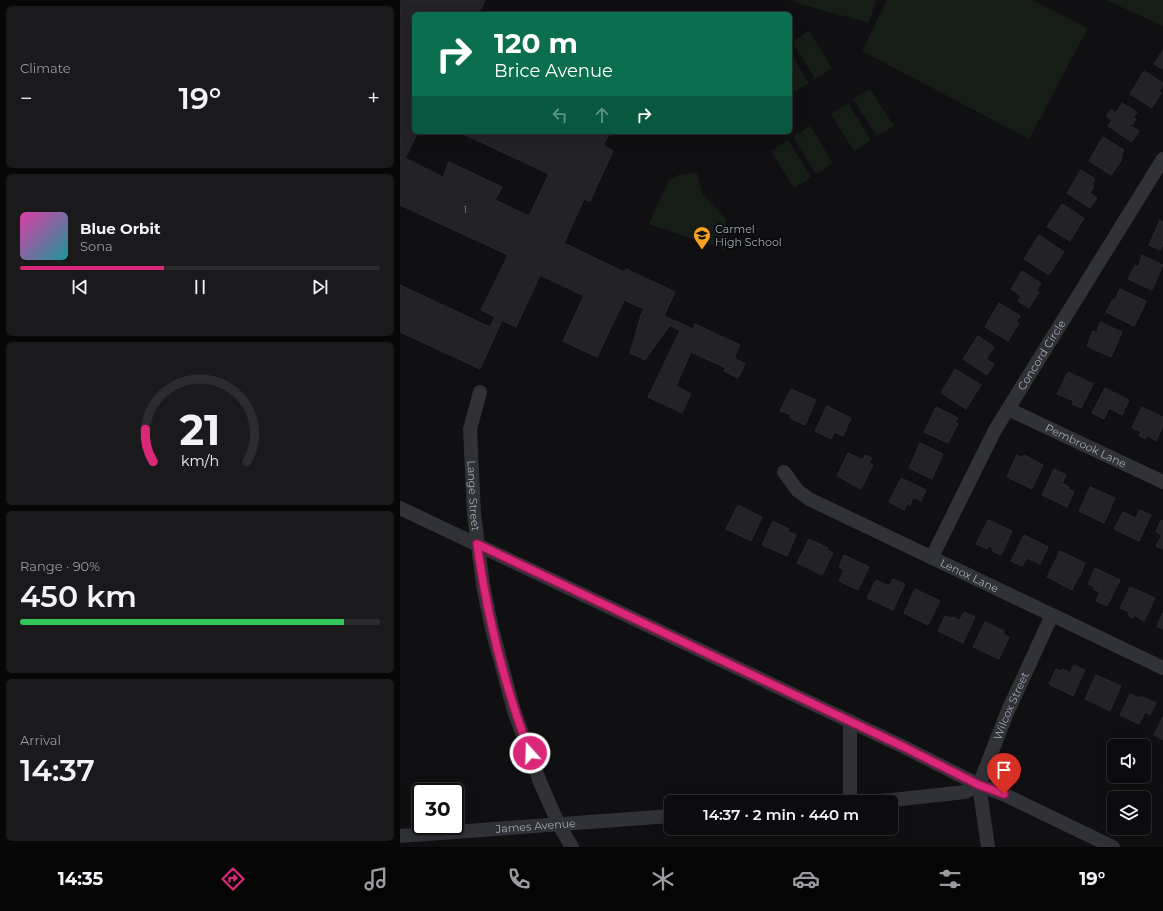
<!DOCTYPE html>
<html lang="en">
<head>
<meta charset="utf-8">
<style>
  body { margin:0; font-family:Montserrat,sans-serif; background:#1a1a1c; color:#f1f3f6; height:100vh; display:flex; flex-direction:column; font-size:15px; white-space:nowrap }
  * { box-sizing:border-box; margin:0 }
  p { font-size:13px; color:#9a9b9e }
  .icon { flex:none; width:22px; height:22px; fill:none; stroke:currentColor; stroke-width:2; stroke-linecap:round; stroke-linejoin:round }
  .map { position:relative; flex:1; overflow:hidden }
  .sheet { display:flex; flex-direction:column; gap:6px; padding:6px; background:#070708; width:400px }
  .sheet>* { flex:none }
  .hud { position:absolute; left:12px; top:12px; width:380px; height:122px; border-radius:6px; box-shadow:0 4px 16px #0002,0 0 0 1px #2c2c2e; background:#0b6e4f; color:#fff; overflow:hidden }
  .buttons { position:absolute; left:707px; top:739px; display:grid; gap:8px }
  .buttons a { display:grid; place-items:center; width:44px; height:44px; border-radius:6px; background:#0c0c0e; box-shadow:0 4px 16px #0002,0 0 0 1px #2c2c2e; font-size:20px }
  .speed { position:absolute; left:12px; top:783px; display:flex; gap:8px; font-size:20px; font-weight:700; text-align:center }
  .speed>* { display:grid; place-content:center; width:52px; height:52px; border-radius:50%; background:#0c0c0e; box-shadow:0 4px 16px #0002,0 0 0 1px #2c2c2e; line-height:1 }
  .speed .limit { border:2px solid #111; border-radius:6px; background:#fff; color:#111 }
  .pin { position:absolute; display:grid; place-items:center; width:34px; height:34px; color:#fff; margin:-41px -17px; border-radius:50% 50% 50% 0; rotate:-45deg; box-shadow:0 0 4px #0007 }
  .pin .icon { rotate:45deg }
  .me { position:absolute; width:44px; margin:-22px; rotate:340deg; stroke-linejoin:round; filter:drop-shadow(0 0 3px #0008) }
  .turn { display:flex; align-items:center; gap:14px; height:84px; padding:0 16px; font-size:18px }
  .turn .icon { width:52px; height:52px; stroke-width:2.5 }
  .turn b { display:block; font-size:28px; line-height:34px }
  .lanes { display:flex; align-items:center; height:38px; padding:0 16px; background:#0003; justify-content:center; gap:20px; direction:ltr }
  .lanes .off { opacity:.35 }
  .big { font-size:30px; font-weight:600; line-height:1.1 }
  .sheet .card { flex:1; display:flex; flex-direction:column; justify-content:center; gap:6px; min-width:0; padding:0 14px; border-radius:6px; background:#1a1a1c }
  .sheet .dial { align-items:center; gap:0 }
  .dial svg { height:104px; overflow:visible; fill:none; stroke:#2c2c2e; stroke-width:7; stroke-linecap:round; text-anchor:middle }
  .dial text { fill:#f1f3f6; stroke:none }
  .song { display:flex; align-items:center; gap:12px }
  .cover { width:48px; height:48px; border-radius:6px; background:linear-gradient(135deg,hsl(320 70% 55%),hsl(180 70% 35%)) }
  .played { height:4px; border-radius:2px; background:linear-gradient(90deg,#db2777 40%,#2c2c2e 40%) }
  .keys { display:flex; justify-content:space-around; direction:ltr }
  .heat { display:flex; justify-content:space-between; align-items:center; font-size:22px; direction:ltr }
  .charge { height:6px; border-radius:3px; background:linear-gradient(90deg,#34c759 90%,#2c2c2e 0) }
  .trip { position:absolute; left:264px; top:795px; width:234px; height:40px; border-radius:6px; background:#0c0c0e; box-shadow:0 4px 16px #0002,0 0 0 1px #2c2c2e; font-weight:600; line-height:40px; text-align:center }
  .tab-bar { display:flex; height:64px; justify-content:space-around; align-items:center; background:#050506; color:#9a9b9e }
  .tab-bar .icon { width:28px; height:28px }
  .tab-bar .on { color:#db2777 }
  .tab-bar b { font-size:18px; color:#f1f3f6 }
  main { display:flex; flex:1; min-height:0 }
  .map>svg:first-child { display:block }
</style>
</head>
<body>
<main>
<section class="sheet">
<div class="card"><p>Climate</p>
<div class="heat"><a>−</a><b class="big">19°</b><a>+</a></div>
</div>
<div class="card">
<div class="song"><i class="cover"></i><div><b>Blue Orbit</b><p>Sona</p></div></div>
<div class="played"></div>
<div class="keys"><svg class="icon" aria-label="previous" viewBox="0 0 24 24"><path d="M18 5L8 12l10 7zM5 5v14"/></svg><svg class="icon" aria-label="pause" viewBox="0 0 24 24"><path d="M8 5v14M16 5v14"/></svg><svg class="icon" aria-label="next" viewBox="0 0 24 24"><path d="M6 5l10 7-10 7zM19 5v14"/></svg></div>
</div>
<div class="card dial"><svg viewBox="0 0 100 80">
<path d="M14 69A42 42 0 1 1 86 69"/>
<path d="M14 69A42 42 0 0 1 8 44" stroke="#db2777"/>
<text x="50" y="56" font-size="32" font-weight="700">21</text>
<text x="50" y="72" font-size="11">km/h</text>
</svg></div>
<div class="card"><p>Range · 90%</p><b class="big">450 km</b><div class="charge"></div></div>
<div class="card"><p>Arrival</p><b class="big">14:37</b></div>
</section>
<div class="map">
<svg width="763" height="847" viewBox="0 0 763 847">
  <rect width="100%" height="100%" fill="#101012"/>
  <!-- green -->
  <g fill="#161d17">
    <path d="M 392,0 L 476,0 L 469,23 L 400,4 Z"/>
    <path d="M 487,0 L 632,0 L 688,28 L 629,139 L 462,51 Z"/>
    <path d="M 706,0 L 763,0 L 763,26 Z"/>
    <path d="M 409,31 L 432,68 L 415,79 L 392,42 Z"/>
    <path d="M 390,52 L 409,83 L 392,93 L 390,90 Z"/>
    <path d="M 470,89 L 494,126 L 477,136 L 453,99 Z"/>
    <path d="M 448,103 L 471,140 L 454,151 L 431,114 Z"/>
    <path d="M 410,126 L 433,163 L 416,174 L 393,137 Z"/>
    <path d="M 388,140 L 411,177 L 394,188 L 371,151 Z"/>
    <path d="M 297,173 L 302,193 L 326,219 L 325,250 L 249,224 L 268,182 L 280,174 Z"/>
  </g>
  <!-- building -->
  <g fill="#232326" stroke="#2a2a2e">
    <path d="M 0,0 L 85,0 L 78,14 L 14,14 L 14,132 L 18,132 L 5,158 L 43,177 L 49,162 L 102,187 L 95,200 L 129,216 L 149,174 L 59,132 L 211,132 L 203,145 L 213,151 L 190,201 L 184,199 L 164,243 L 224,272 L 226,269 L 275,292 L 264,316 L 293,329 L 295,324 L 340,345 L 334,358 L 345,364 L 338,378 L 324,371 L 326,368 L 291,352 L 276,386 L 291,394 L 282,413 L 248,397 L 280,331 L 270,325 L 245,360 L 230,353 L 241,315 L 244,309 L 224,300 L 197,357 L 163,341 L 184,296 L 140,275 L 116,327 L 102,320 L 80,369 L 0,332 L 0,285 L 90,327 L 95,317 L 81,310 L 108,255 L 0,205 Z"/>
    <path d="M 763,50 L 763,69 L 754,64 Z"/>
    <path d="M 744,71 L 763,83 L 761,89 L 758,91 L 761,93 L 752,108 L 730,94 Z"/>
    <path d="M 722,103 L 737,112 L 733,118 L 736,119 L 732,125 L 730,123 L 729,125 L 739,131 L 732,142 L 708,126 L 712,120 L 706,116 L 711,109 L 716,113 Z"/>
    <path d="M 703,137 L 724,150 L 721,156 L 722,157 L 721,161 L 711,175 L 689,161 Z"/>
    <path d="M 681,170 L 695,179 L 692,184 L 694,186 L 690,193 L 697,198 L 690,208 L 667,193 Z"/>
    <path d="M 662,204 L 684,218 L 670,241 L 647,227 Z"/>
    <path d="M 760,220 L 763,222 L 763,245 L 760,250 L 749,245 Z"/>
    <path d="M 639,235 L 664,252 L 649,275 L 624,259 Z"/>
    <path d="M 742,255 L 763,265 L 752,290 L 728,279 L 735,265 L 738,267 Z"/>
    <path d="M 622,271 L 641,283 L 636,291 L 639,292 L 629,308 L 618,301 L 621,296 L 611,289 Z"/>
    <path d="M 720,289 L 746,301 L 744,306 L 734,326 L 706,312 L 713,299 L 715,300 Z"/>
    <path d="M 599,303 L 620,316 L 616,322 L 619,323 L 608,341 L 585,327 Z"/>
    <path d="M 700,322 L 722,332 L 711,357 L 687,346 L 693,331 L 697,333 Z"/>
    <path d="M 578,336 L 594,347 L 586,359 L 594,364 L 587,375 L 563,359 Z"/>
    <path d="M 555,369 L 581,385 L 566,409 L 541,393 Z"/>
    <path d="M 668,372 L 693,384 L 681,408 L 672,404 L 674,401 L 657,394 Z"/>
    <path d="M 705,388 L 729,400 L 722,415 L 709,408 L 704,419 L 692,413 Z"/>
    <path d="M 391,389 L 416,400 L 405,425 L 390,418 L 391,415 L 380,411 Z"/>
    <path d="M 427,406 L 451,418 L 443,436 L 435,432 L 431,439 L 415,431 Z"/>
    <path d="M 536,407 L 558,418 L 555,423 L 558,424 L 548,443 L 524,432 Z"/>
    <path d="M 742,407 L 763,417 L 763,426 L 756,441 L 747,435 L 746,439 L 739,436 L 741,432 L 732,428 Z"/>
    <path d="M 520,443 L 543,454 L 532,479 L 509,468 Z"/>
    <path d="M 448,453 L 463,460 L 465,455 L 472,458 L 469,463 L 473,465 L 461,489 L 437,476 Z"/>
    <path d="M 617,455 L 623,458 L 624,455 L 643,465 L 632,489 L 607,477 Z"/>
    <path d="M 654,469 L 666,475 L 661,486 L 662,486 L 663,484 L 669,487 L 668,489 L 674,492 L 667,507 L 642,495 Z"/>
    <path d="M 501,478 L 526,490 L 521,501 L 513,497 L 510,505 L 507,503 L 504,510 L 489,502 Z"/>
    <path d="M 690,487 L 715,498 L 704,523 L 679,511 Z"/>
    <path d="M 338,505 L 362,517 L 351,541 L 326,529 Z"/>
    <path d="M 740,510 L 751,515 L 739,541 L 714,529 L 723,512 L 736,518 Z"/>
    <path d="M 588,520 L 612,531 L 601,555 L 592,551 L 593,548 L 588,546 L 587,549 L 576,544 Z"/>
    <path d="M 761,520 L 763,521 L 763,549 L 756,546 L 762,535 L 756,532 Z"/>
    <path d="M 373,521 L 389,529 L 388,531 L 396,535 L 387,556 L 362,545 Z"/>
    <path d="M 624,535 L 648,547 L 640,564 L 627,558 L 622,566 L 611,561 Z"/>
    <path d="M 409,539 L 428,548 L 427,550 L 433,553 L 422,575 L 397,563 Z"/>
    <path d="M 660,551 L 685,563 L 680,576 L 678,577 L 672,590 L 647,577 Z"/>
    <path d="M 444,555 L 469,567 L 458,590 L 439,581 L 444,570 L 439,567 Z"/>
    <path d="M 695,568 L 720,580 L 707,606 L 696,601 L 701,590 L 700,590 L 699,592 L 693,589 L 694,587 L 688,584 Z"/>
    <path d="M 493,579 L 505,584 L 493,610 L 467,598 L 476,580 L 489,586 Z"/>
    <path d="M 730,587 L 755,598 L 744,621 L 734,615 L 733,618 L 728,615 L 729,612 L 720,608 Z"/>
    <path d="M 515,589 L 540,601 L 528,625 L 504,613 Z"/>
    <path d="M 564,612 L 575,617 L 563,643 L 538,631 L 545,616 L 552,618 L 553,617 L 560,620 Z"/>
    <path d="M 763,613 L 763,629 L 757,626 Z"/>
    <path d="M 585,622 L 604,631 L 603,634 L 609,637 L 599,659 L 573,647 Z"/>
    <path d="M 674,665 L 685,670 L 673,696 L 649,684 L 656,669 L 662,671 L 663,669 L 670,673 Z"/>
    <path d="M 696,675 L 721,686 L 710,711 L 685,699 Z"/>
    <path d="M 730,694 L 739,698 L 740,696 L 756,703 L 750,715 L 745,712 L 739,724 L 720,715 Z"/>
    <path d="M 763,717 L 763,740 L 754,735 Z"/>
  </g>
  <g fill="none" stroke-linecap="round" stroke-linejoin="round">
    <!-- street -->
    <g stroke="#313237" stroke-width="14">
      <path id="s1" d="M 80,392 L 70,429 L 74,514 L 83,585 L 92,629 L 114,711 L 140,782 L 159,825 L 172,847"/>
      <path id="s2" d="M 608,409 L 763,482"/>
      <path id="s3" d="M 384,472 L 397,490 L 409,499 L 763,668"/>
      <path d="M 0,508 L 504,747 L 579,785 L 605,795 L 713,847"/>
      <path id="s4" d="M 532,557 L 595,430 L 763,159"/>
      <path d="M 450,721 L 450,802"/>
      <path d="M 465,802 L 492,800 L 565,792 L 579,785"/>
      <path id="s5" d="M 0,836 L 271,816"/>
      <path id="s6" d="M 588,847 L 579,785 L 607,713 L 652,615"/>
    </g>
  </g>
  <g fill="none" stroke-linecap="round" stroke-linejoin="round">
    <!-- route casing -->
    <g stroke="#8e194d" stroke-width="10">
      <path id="route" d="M 130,753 C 104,685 87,616 77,544 L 504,747 L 579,785 L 604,794"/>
    </g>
    <!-- route -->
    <use href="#route" stroke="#db2777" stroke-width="7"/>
  </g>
  <!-- icons -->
  <defs>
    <g id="school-pin" transform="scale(0.9)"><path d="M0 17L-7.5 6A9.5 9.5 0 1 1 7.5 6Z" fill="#f8a322" stroke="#0b0b0d"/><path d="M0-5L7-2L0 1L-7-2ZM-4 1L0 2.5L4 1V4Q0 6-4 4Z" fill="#111"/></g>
  </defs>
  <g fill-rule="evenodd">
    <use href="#school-pin" x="302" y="235"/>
  </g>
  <g text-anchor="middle" stroke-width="4" stroke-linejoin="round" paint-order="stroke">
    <!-- number labels -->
    <g font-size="9" fill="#81868f">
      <text x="65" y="213">1</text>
    </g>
    <!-- poi labels -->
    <g font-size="11" fill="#a1a8b3" stroke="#0b0b0d" text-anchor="start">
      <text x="315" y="233">Carmel<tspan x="315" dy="13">High School</tspan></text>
    </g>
    <!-- street labels -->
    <g font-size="11" fill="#a1a8b3" stroke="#0b0b0d">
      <text dy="4" stroke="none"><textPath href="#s4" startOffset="230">Concord Circle</textPath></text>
      <text dy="4" stroke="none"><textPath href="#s2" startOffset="86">Pembrook Lane</textPath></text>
      <text dy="4" stroke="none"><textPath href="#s1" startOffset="105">Lange Street</textPath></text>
      <text dy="4" stroke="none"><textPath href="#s3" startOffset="215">Lenox Lane</textPath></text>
      <text dy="4" stroke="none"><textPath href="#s6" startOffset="148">Wilcox Street</textPath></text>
      <text dy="4" stroke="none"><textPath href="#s5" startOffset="136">James Avenue</textPath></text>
    </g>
  </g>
</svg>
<div class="buttons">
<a><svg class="icon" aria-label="sound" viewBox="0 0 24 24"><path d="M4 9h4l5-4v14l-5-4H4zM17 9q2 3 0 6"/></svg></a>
<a><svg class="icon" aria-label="layers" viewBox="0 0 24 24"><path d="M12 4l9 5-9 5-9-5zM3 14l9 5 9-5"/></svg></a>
</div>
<div class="speed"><div class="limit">30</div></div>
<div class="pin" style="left:604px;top:794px;background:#d93025"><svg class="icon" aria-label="arrive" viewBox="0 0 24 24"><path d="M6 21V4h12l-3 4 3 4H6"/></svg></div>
<svg class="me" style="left:130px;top:753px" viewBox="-20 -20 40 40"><circle r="17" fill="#db2777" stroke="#fff" stroke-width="3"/><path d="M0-11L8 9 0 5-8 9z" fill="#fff"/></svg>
<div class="trip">14:37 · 2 min · 440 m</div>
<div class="hud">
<div class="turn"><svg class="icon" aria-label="right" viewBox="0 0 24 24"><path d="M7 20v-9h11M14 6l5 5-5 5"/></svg><div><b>120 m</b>Brice Avenue</div></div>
<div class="lanes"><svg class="icon off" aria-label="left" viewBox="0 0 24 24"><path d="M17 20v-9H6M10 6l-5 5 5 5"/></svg><svg class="icon off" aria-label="ahead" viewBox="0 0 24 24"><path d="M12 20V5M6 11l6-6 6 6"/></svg><svg class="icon" aria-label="right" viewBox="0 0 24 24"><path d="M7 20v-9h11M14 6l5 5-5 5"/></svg></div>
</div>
</div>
</main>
<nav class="tab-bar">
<b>14:35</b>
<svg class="icon on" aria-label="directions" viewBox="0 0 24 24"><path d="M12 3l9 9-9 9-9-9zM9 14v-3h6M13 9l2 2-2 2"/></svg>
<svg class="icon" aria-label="music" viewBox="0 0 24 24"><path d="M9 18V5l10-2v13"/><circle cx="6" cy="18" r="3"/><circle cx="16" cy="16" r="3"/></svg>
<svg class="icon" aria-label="phone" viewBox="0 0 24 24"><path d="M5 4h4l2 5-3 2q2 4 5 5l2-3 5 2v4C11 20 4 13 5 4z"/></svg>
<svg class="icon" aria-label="climate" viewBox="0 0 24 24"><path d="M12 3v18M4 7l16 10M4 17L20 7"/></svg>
<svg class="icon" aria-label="car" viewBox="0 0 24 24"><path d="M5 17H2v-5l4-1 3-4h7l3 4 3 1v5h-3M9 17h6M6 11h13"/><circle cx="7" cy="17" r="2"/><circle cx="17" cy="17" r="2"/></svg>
<svg class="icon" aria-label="filters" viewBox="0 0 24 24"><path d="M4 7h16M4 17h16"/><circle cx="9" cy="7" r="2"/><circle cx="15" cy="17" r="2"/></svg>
<b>19°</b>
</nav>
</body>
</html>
